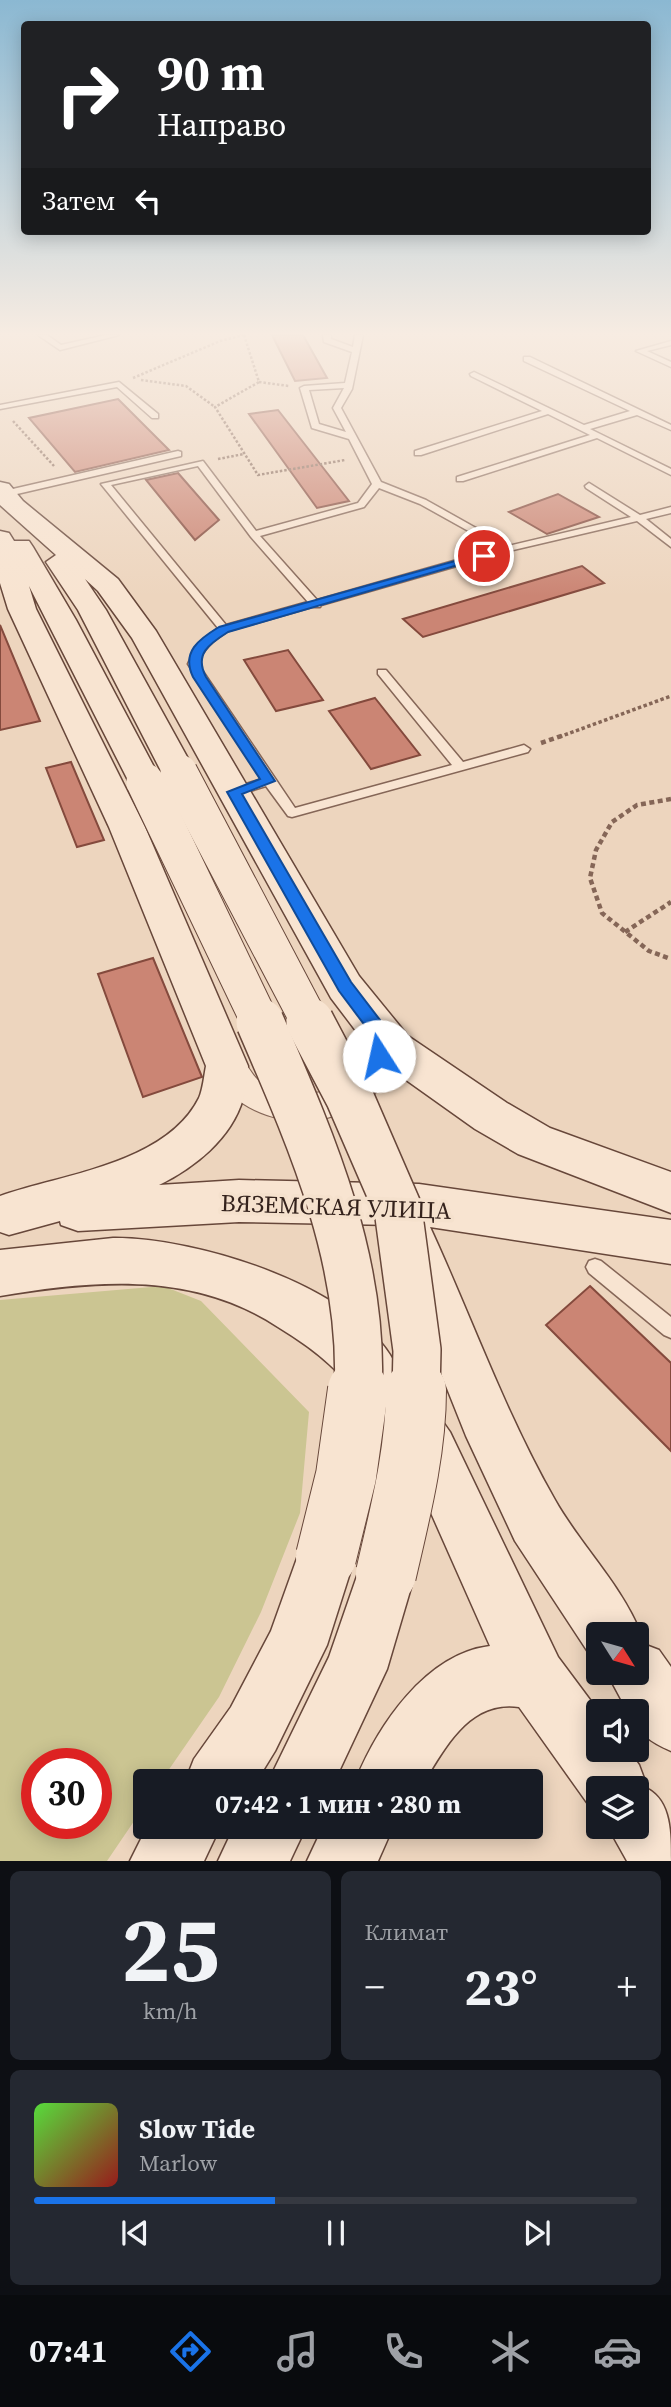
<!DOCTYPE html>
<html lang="ru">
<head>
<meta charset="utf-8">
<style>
  body { margin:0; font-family:"Source Serif 4",serif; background:#242831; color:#f1f3f6; height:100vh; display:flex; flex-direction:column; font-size:26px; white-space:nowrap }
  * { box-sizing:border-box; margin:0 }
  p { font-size:23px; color:#9ea1a6 }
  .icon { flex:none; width:38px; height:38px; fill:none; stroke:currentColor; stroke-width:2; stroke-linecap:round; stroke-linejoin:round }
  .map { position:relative; height:1861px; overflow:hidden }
  .sheet { display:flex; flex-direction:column; gap:10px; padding:10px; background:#0d0f14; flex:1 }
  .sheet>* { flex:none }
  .banner { position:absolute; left:21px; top:21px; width:630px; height:214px; border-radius:7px; box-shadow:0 4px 18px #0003; background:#202124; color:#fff; overflow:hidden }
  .needle { width:46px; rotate:127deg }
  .controls { position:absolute; left:586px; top:1622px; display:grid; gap:14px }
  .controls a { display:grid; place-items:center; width:63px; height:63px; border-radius:7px; background:#171b24; box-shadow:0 4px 18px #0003; font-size:35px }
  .speed { position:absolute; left:21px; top:1748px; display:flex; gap:14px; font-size:35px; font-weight:700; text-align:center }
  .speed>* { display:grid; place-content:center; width:91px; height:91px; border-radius:50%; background:#171b24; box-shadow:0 4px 18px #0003; line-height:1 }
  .speed .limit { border:10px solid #d22; background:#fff; color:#111 }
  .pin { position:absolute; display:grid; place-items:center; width:60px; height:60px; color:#fff; margin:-30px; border:4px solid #fff; border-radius:50%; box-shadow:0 2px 7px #0007 }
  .me { position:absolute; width:77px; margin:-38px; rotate:350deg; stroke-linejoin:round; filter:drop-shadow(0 0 5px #0008) }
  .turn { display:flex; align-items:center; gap:24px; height:147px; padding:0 21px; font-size:32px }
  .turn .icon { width:91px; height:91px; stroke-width:2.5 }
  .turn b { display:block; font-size:49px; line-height:60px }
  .then { display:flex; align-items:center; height:66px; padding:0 21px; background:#0003; gap:14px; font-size:26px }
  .big { font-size:52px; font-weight:700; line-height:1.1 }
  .sheet .card { flex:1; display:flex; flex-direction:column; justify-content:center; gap:10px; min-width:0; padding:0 24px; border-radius:10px; background:#242831 }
  .sheet .dial { align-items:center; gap:0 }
  .dial b { font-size:91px; line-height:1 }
  .song { display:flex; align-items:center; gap:21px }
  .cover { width:84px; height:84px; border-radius:10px; background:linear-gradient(135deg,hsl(110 70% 55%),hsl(0 70% 35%)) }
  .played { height:7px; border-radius:4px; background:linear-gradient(90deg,#1a73e8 40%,#363941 40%) }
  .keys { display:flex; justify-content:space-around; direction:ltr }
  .heat { display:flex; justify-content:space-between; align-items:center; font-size:38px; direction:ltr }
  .sheet .tiles { flex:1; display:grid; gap:10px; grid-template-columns:1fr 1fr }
  .card:last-child { grid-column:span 2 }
  .trip { position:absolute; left:133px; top:1769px; width:410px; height:70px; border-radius:7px; background:#171b24; box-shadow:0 4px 18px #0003; font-weight:700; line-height:70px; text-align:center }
  .tab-bar { display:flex; height:112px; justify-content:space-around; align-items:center; background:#090b0e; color:#9ea1a6 }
  .tab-bar .icon { width:49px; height:49px }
  .tab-bar .active { color:#1a73e8 }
  .tab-bar b { font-size:32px; color:#f1f3f6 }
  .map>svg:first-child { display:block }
</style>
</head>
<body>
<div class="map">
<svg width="671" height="1861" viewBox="0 0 671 1861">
  <rect width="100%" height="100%" fill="#edd5be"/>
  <!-- green -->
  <path fill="#cbc592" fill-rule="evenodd" d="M 163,1286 L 201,1301 L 309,1412 L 300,1513 L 261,1612 L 219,1697 L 161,1781 L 145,1782 L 145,1805 L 107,1861 L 0,1861 L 0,1300 ZM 37,1764 L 96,1764 L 96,1824 L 37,1824 Z"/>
  <!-- building -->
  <g fill="#cb8574" stroke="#844a3d" stroke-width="2">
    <path d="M 272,335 L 303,335 L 327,378 L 295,381 Z"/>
    <path d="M 118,399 L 169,450 L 75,472 L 29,418 Z"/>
    <path d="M 278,410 L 349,501 L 317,508 L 249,414 Z"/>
    <path d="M 178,473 L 219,520 L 195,540 L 146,480 Z"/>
    <path d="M 558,494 L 599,517 L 547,534 L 509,512 Z"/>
    <path d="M 582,566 L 604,583 L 423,637 L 403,619 Z"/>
    <path d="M 0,625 L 40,721 L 0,730 Z"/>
    <path d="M 288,650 L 323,700 L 276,711 L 244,660 Z"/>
    <path d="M 375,698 L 420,755 L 371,769 L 329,711 Z"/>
    <path d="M 71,762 L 104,840 L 77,847 L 46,768 Z"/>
    <path d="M 153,958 L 202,1077 L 143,1097 L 98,974 Z"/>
    <path d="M 590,1286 L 671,1363 L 671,1451 L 546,1325 Z"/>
  </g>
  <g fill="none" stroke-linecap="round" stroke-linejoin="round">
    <!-- lane casing -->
    <g stroke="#856657" stroke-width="3">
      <g id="lane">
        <path d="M 38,335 L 47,335 L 61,345 L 106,335 L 119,335 L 60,350 Z"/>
        <path d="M 323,335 L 331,335 L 331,339 L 353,347 L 355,335 L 363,335 L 352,389 L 341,408 L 381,482 L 426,500 L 508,546 L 631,517 L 586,488 L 585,486 L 589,483 L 640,515 L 671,507 L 671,513 L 646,519 L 671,539 L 671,547 L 637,521 L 509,551 L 321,605 L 320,607 L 312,607 L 228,631 C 214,640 203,648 198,664 L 295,808 L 452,765 L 378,674 L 378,670 L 386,670 L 463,762 L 524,745 L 530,749 L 528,752 L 292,817 L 288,816 L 266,786 L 234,796 L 228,792 L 230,789 L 262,779 L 188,664 L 197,645 L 218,628 L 101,484 L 203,461 L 256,531 L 358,503 L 372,484 L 349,439 L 312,428 L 300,388 L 304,386 L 345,383 L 352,352 L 324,342 ZM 344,388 L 333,408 L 346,432 L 319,424 L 309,390 ZM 198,466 L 251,537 L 308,602 L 226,625 L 111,485 ZM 379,488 L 420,504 L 499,548 L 317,600 L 260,536 L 364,507 Z"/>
        <path d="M 671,341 L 671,345 L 647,351 L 671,362 L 671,367 L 636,351 Z"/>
        <path d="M 524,357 L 530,357 L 671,425 L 671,430 L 637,415 L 590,429 L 671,469 L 671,475 L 597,438 L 463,481 L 457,481 L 457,477 L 590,435 L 548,414 L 421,455 L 415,455 L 415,451 L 542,411 L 471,376 L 470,374 L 474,372 L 584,425 L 630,411 L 524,361 Z"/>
        <path d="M 119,382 L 158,414 L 158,418 L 152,418 L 117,387 L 0,409 L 0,405 Z"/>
        <path d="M 178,451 L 181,452 L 181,456 L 4,497 L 0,495 L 4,491 Z"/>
        <path d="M 595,1259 L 601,1261 L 671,1317 L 671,1338 L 664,1335 L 589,1273 L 586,1267 L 589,1261 Z"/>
      </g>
    </g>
    <!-- street casing -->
    <g stroke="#856657" stroke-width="2">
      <path id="street" d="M 374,1013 L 385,1016 C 436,1110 264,1170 210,1066 L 215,1057 C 223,1054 228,1052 236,1056 C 246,1060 250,1073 258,1080 C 284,1101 337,1099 356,1069 C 367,1051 354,1033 363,1016 Z"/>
    </g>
    <!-- secondary casing -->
    <g stroke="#67473a" stroke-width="3">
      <g id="secondary">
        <path d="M 0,482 L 9,484 L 23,501 L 118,579 L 156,631 L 359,976 L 408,1036 L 507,1103 L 550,1128 L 671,1172 L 671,1213 L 518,1154 L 475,1129 L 378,1060 L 331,998 L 132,638 L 98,591 L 85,579 L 106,610 L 196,773 L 191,780 L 179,784 L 167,780 L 162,773 L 78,610 L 46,562 L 56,555 L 0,505 Z"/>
        <path d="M 0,531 L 9,533 L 14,541 L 29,541 L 33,547 L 76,620 L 162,782 L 157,790 L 145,793 L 133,790 L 29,586 L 36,609 L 145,827 L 248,1066 C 247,1077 247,1089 243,1099 C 231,1139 194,1168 159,1185 L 239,1180 L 419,1184 L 671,1220 L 671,1264 L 430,1227 C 472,1318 505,1413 555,1500 C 581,1546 621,1584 641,1634 L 638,1642 L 659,1650 L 671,1667 L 671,1751 C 651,1742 637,1735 637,1712 L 628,1712 L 607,1673 L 637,1673 L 637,1634 L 598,1634 L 598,1659 L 590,1655 L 515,1541 L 466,1436 L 387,1238 L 393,1225 L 239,1222 L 78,1231 L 61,1225 L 60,1221 L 9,1235 L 0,1232 L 0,1196 C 62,1174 166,1164 199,1098 C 203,1089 204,1076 206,1066 L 109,827 L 8,609 L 0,583 Z"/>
        <path d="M 113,1238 C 196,1237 364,1288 398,1370 L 390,1388 L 372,1396 C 354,1388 344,1378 330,1365 C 314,1350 296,1338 278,1327 C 193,1271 95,1280 0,1296 L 0,1250 Z"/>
        <path d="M 412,1397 L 431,1405 L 450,1432 L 558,1657 L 599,1712 L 598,1750 L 628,1750 L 639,1765 L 648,1789 C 671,1802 671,1833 671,1861 L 627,1861 L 608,1827 L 637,1827 L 637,1788 L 598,1788 L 598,1813 L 593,1811 L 519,1707 C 470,1700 446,1746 424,1782 L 355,1782 C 377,1727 425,1654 490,1646 L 412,1470 L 393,1443 L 385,1424 L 393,1405 Z"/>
        <path d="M 326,1528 L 347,1536 L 355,1557 L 327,1645 L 275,1751 L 256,1782 L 185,1782 L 194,1759 L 231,1707 L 271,1631 L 305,1536 Z"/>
        <path d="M 386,1545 L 407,1553 L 415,1574 L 387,1669 L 334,1782 L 268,1782 L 329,1657 L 365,1553 Z"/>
        <path d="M 147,1827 L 220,1827 L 204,1861 L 130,1861 Z"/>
        <path d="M 234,1827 L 306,1827 L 290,1861 L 218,1861 Z"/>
        <path d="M 323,1827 L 393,1827 L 378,1861 L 307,1861 Z"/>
      </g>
    </g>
    <!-- path-far2 -->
    <g stroke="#856657" stroke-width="2.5" stroke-dasharray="2.5 2" stroke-linecap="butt">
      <path d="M 244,335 L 259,382 L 215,407 L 258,475 L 345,460"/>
      <path d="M 133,378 L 220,341 L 244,335"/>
      <path d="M 141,380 L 186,386 L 215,407"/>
      <path d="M 259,382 L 289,386"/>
      <path d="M 13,421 L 54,466"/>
      <path d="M 218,459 L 244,454"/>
    </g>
    <!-- path-far1 -->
    <path stroke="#856657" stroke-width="3.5" stroke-dasharray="3.5 2.5" stroke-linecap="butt" d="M 559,737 L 671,696"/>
    <!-- path -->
    <g stroke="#856657" stroke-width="4.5" stroke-dasharray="5 3.5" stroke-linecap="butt">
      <path d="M 541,743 L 564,735"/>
      <path d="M 671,799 L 637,805 L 612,822 L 596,850 L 590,878 L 602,913 L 649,951 L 671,959"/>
      <path d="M 625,932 L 671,902"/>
    </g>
    <!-- lane -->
    <use href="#lane" fill="#f8e4d1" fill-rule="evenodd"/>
    <!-- street -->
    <use href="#street" fill="#f8e4d1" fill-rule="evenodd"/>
    <!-- secondary -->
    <use href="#secondary" fill="#f8e4d1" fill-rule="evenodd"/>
    <!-- secondary-bridge-far2 casing -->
    <g stroke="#67473a" stroke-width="39" stroke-linecap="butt">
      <g id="secondary-bridge-far2">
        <path d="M 179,773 L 311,1024"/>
        <path d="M 145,782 L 261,1024"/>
      </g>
    </g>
    <!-- secondary-bridge-far1 casing -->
    <g stroke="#67473a" stroke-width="50" stroke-linecap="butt">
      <g id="secondary-bridge-far1">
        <path d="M 260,1022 C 311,1140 365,1261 358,1392"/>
        <path d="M 310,1022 L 349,1096 L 398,1209 L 417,1350 L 416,1392"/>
      </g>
    </g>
    <!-- secondary-bridge casing -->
    <g stroke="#67473a" stroke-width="62" stroke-linecap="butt">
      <g id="secondary-bridge">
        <path d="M 326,1557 L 346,1476 L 358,1390"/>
        <path d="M 386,1574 C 400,1513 416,1452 416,1390"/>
      </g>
    </g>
    <!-- secondary-bridge-far2 -->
    <use href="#secondary-bridge-far2" stroke="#f8e4d1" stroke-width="37"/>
    <!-- secondary-bridge-far1 -->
    <use href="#secondary-bridge-far1" stroke="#f8e4d1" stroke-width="47"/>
    <!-- secondary-bridge -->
    <use href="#secondary-bridge" stroke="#f8e4d1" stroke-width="60"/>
  </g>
  <!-- sky -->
  <linearGradient id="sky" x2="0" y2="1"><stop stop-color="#8bb8d2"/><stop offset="0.56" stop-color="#f7ece2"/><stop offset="1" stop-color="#f7ece2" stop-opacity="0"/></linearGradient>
  <rect width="671" height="596" fill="url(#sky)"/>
  <!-- route -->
  <path fill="#1a73e8" stroke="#114b97" stroke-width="2" d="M 480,554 L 489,556 L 228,632 C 209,644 194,654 206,677 L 275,781 L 242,794 L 351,982 L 380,1020 L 387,1056 L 379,1063 L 370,1056 L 366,1027 L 339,991 L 227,792 L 260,779 L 193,677 C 181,652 199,639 219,627 Z"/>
  <g text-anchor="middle" stroke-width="7" stroke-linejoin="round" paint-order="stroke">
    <!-- near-street labels -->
    <g font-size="24" fill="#34221c" stroke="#f5e1cd">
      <text transform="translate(336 1207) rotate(2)" y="8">ВЯЗЕМСКАЯ УЛИЦА</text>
    </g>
  </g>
</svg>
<div class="controls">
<a><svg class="needle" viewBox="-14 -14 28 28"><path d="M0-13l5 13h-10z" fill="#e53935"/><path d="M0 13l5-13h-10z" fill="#9ea1a6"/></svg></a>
<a><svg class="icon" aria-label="sound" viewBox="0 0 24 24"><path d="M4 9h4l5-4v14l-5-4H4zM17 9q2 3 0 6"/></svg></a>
<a><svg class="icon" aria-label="layers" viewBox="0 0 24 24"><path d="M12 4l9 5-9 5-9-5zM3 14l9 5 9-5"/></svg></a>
</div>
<div class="speed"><div class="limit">30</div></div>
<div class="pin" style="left:484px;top:556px;background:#d93025"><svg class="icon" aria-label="arrive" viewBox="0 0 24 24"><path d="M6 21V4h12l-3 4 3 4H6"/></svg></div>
<svg class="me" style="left:379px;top:1056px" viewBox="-20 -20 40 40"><circle r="19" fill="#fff"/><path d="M0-13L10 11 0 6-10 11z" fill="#1a73e8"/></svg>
<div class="trip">07:42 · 1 мин · 280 m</div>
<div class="banner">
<div class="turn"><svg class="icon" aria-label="right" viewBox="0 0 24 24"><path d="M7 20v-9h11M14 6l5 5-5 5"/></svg><div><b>90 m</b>Направо</div></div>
<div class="then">Затем<svg class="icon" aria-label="left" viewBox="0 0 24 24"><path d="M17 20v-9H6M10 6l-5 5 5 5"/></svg></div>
</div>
</div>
<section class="sheet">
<div class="tiles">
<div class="card dial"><b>25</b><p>km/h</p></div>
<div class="card"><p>Климат</p>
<div class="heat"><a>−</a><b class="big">23°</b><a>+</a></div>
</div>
<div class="card">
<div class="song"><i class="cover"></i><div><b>Slow Tide</b><p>Marlow</p></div></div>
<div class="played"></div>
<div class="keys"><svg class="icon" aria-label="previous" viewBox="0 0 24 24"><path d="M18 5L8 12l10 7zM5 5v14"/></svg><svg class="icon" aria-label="pause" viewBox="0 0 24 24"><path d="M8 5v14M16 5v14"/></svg><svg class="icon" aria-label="next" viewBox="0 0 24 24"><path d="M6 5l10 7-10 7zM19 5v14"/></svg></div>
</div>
</div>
</section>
<nav class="tab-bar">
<b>07:41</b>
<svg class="icon active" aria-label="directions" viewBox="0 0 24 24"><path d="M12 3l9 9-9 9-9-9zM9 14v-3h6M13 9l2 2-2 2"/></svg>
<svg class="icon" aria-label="music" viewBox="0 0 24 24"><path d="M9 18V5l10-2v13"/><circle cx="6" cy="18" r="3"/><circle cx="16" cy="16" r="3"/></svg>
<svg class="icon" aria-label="phone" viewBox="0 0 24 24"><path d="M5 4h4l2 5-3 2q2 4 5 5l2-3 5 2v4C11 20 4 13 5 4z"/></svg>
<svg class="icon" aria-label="climate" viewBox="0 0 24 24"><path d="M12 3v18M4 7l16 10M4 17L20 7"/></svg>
<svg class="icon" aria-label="car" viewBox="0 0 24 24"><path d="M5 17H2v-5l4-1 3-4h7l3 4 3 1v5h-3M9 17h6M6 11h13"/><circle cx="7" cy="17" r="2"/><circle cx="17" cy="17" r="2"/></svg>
</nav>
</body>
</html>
